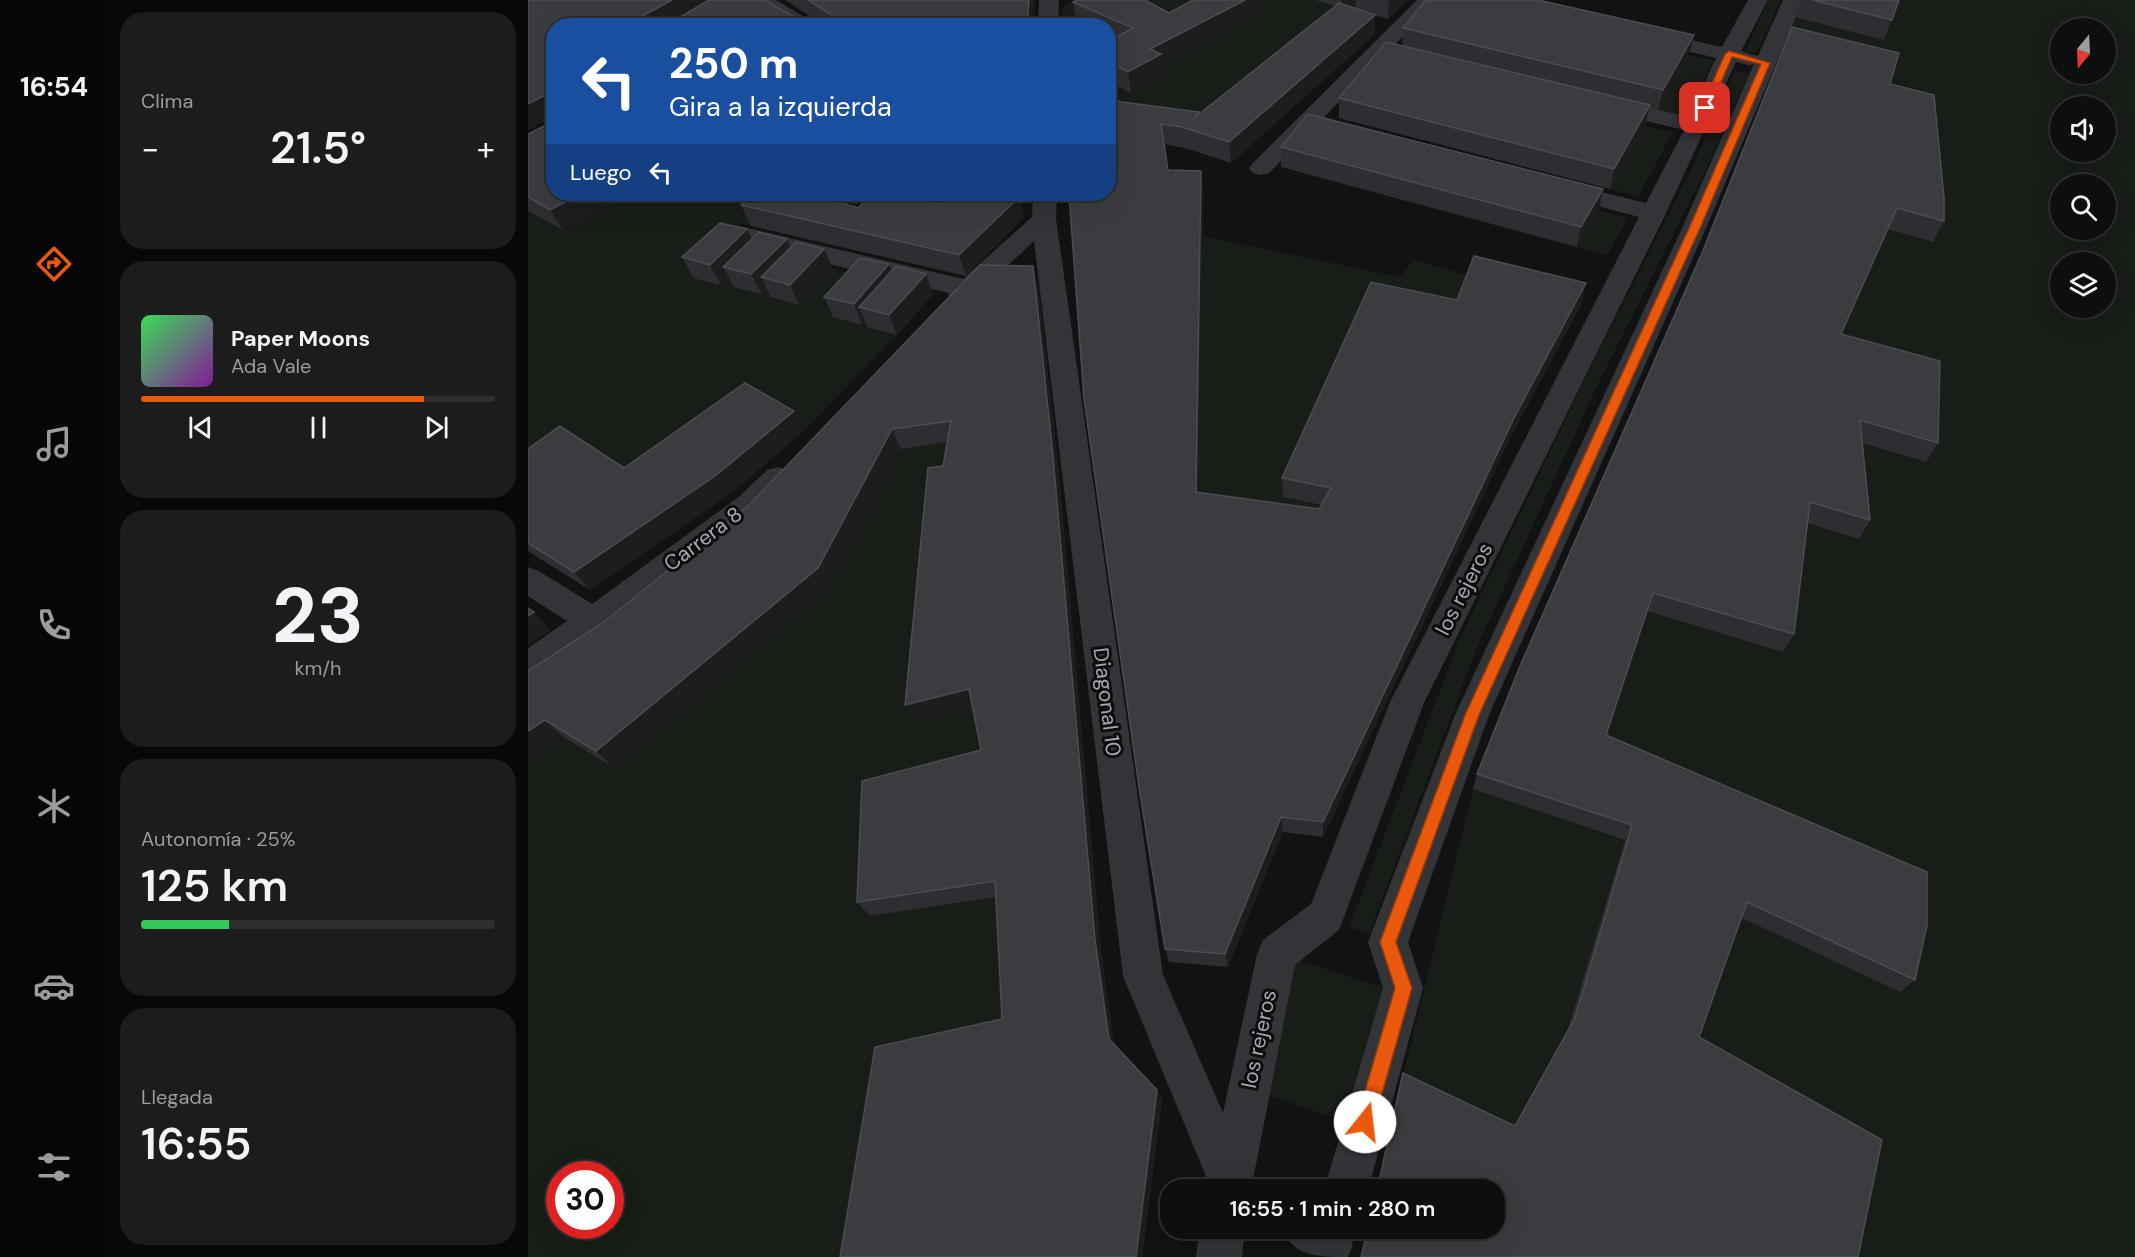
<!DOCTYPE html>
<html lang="es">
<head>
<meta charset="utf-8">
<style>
  body { margin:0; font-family:"DM Sans",sans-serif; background:#1b1c1c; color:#f1f3f6; height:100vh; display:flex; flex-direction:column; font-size:22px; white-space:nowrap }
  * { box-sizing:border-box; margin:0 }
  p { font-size:20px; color:#9a9c9e }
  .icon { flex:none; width:33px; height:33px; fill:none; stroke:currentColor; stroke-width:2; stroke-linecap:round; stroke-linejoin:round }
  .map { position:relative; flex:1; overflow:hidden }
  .side { display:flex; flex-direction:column; gap:12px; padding:12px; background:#070808; width:420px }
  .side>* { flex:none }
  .hud { position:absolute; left:18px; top:18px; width:570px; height:183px; border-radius:24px; box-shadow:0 6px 24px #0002,0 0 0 2px #2d2e2e; background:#1a4fa0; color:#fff; overflow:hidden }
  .needle { width:39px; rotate:198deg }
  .fabs { position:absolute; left:1522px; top:18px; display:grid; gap:12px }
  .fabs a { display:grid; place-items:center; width:66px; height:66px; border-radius:50%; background:#0d0e0e; box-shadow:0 6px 24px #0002,0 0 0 2px #2d2e2e; font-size:30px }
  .speed { position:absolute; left:18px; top:1161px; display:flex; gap:12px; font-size:30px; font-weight:700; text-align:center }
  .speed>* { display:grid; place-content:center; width:78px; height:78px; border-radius:50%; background:#0d0e0e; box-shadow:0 6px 24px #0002,0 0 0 2px #2d2e2e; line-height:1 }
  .speed .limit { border:9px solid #d22; background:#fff; color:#111 }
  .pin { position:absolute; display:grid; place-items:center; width:51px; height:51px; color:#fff; margin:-26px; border-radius:12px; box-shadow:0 3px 9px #0006 }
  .me { position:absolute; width:66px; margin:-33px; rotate:16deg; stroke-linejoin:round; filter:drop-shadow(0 0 4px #0008) }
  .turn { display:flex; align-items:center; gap:21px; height:126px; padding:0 24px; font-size:27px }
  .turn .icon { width:78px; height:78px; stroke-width:2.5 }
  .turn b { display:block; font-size:42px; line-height:51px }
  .then { display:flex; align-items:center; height:57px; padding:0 24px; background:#0003; gap:12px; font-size:22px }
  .big { font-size:45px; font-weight:600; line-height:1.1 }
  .side .tile { flex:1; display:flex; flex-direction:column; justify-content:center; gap:9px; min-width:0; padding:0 21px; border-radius:24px; background:#1b1c1c }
  .side .dial { align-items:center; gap:0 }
  .dial b { font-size:78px; line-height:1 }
  .song { display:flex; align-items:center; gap:18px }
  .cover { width:72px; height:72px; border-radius:9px; background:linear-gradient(135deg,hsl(130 70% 55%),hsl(290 70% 35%)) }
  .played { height:6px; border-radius:3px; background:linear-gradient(90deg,#ea580c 80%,#2d2e2e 80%) }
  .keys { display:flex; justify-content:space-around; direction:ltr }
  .heat { display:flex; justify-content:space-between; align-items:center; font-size:33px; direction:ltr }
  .charge { height:9px; border-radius:4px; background:linear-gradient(90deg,#34c759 25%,#2d2e2e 0) }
  .trip { position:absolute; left:632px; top:1179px; width:345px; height:60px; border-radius:24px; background:#0d0e0e; box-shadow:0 6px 24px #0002,0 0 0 2px #2d2e2e; font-weight:600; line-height:60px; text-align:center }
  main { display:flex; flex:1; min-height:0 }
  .tab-bar { display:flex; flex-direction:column; width:108px; justify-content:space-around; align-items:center; background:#050606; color:#9a9c9e }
  .tab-bar .icon { width:42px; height:42px }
  .tab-bar .selected { color:#ea580c }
  .tab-bar b { font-size:27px; color:#f1f3f6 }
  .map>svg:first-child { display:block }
</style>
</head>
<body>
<main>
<nav class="tab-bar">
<b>16:54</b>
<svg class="icon selected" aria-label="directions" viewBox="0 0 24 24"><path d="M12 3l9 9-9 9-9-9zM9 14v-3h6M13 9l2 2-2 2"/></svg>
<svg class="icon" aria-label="music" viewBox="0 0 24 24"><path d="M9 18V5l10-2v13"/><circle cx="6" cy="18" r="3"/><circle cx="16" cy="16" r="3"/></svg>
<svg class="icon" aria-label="phone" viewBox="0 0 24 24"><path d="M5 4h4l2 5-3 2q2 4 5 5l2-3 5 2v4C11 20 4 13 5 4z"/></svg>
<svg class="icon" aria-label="climate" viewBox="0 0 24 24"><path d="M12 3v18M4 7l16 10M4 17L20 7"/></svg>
<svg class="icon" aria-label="car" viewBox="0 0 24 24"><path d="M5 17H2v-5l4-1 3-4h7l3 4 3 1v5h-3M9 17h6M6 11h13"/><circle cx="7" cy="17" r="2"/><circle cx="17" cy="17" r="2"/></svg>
<svg class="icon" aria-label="filters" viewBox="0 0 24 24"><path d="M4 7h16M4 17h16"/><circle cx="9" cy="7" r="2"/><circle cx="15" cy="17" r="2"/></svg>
</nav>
<section class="side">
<div class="tile"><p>Clima</p>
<div class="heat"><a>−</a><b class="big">21.5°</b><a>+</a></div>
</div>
<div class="tile">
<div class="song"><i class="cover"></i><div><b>Paper Moons</b><p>Ada Vale</p></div></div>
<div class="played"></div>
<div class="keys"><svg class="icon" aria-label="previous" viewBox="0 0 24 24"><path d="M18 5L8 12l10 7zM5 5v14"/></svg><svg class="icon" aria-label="pause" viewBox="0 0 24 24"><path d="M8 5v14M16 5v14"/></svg><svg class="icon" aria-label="next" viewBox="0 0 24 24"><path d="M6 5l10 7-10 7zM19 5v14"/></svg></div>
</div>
<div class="tile dial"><b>23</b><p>km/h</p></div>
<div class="tile"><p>Autonomía · 25%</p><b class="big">125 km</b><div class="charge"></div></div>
<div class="tile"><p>Llegada</p><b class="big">16:55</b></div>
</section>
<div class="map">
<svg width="1607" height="1257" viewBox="0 0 1607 1257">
  <rect width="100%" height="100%" fill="#111213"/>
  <!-- green -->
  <g fill="#181d18" fill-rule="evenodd">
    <path d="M 545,0 L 837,0 L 673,132 L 581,120 L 580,26 L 534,25 L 534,8 Z"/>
    <path d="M 1241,0 L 1253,0 L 1228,53 L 1217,51 Z"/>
    <path d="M 1333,0 L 1607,0 L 1607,1257 L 1315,1257 L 1161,1048 L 1072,752 L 1118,611 L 1272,521 L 1331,538 L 1321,439 L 1397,462 L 1304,354 L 1360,228 L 1405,241 L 1257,47 L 1267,17 ZM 1533,28 L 1578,28 L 1578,74 L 1533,74 ZM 1533,106 L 1578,106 L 1578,152 L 1533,152 ZM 1533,184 L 1578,184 L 1578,230 L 1533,230 ZM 1533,262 L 1578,262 L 1578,308 L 1533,308 Z"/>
    <path d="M 1161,55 L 1186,60 L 1156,117 L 1130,110 Z"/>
    <path d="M 1207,70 L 1221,74 L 1179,167 L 1073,378 L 950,645 L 841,934 L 821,927 L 932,638 L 1059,375 L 1166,164 Z"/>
    <path d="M 1117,126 L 1145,132 L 1110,197 L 1082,189 Z"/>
    <path d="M 103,194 L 255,194 L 223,226 L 214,224 L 196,241 L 268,259 L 271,305 L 305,269 L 369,285 L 340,327 L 369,335 L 276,431 L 110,487 L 0,480 L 0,211 L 35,230 Z"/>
    <path d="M 1071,210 L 1100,218 L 1079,256 L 1049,247 Z"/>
    <path d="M 674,236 L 872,277 L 885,260 L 943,276 L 927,321 L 755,497 L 803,508 L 791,528 L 671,511 Z"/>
    <path d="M 430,440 L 387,721 L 450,706 L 461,766 L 342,915 L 476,895 L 483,1030 L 328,1257 L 0,1257 L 0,761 L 35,737 L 85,767 L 301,586 L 373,449 ZM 32,1174 L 82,1174 L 82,1226 L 32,1226 Z"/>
    <path d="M 945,789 L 1097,840 L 1040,1029 L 982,1135 L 873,1084 Z"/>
    <path d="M 767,959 L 862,990 L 816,1121 L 733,1093 Z"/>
  </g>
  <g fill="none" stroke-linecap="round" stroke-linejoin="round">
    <!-- minor -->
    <g fill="#333438" fill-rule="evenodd">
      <path d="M 223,0 L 248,0 L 285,22 L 288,26 L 262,26 L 226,4 Z"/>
      <path d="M 511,0 L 531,0 L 530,26 L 510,26 Z"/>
      <path d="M 889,0 L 911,0 L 741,173 L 733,175 L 725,173 L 721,168 L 725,163 Z"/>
      <path d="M 1220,0 L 1240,0 L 1213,51 L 1230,56 L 1255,0 L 1275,0 L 1179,226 L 961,715 L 880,942 L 895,988 L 840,1190 L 796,1190 L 855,988 L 840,942 L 927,715 L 1155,226 L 1226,64 L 1221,65 L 1208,62 L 1138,213 L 896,703 L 811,930 L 767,965 L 723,1190 L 678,1190 L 680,1181 L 595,976 L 506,241 L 442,301 L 433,304 L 424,301 L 420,295 L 421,293 L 202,240 L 198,234 L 202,228 L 211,226 L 435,279 L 504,217 L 505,194 L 529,194 L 528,219 L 635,975 L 695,1113 L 729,954 L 735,940 L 783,904 L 862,702 L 1111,217 L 1020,193 L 1017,188 L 1020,183 L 1029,181 L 1118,203 L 1156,130 L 1067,109 L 1064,104 L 1067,99 L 1075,97 L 1161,117 L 1188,58 L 1113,40 L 1109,36 L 1113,32 L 1120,30 L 1194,47 Z"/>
      <path d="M 250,467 L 261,470 L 265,478 C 248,509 210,530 183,551 C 126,593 70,635 12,676 L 0,680 L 0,648 L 39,621 L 0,596 L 0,567 L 11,571 L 64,604 L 212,496 L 239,470 Z"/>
      <path d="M 672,1228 L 717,1228 L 714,1257 L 668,1257 Z"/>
      <path d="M 753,1228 L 817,1228 L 825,1245 L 820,1257 C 789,1257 766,1257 753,1228 Z"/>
    </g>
  </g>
  <!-- wall -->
  <g fill="#2d2e31">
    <path d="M 257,0 L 507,0 L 505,26 L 297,26 Z"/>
    <path d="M 549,0 L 635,0 L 627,5 L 641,13 L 727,15 L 634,64 L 635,74 L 603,93 L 580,81 L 580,42 L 586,39 L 580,36 L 580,26 L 557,26 L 549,22 L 545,2 Z"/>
    <path d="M 787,0 L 823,0 L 817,5 L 827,8 L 828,0 L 880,0 L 860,19 L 847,15 L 847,34 L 703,163 L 657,148 L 636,144 L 640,170 L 673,171 L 675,191 L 671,492 L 791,509 L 793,505 L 755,497 L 754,478 L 929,300 L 1054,303 L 982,438 L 795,837 L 755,832 L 700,967 L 641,962 L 637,949 L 580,100 L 671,114 L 807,6 Z"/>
    <path d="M 1273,0 L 1371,0 L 1356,40 L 1267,17 Z"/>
    <path d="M 875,28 L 1161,55 L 1130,110 L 1121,108 L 1117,126 L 1082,189 L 811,118 L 811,98 L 874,45 Z"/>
    <path d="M 1362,84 L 1416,221 L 1405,242 L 1360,229 L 1313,334 L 1410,443 L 1398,462 L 1334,443 L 1342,520 L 1331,539 L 1279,523 L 1266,634 L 1255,652 L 1119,611 L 1078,735 L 1387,980 L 1372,992 L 1214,918 L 987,1126 L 1040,1029 L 1097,840 L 945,789 L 949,774 Z"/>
    <path d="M 0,134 L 35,230 L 0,211 Z"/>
    <path d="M 753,147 L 1075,189 L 1071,210 L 1049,247 L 753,167 Z"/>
    <path d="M 226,194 L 331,194 L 333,200 L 327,207 L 330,208 L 344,194 L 393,194 L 395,201 L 410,203 L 491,197 L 496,217 L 438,276 L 223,226 L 213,205 Z"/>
    <path d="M 223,239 L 259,239 L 263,248 L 305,269 L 271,305 L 243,297 L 239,289 L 234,294 L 206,287 L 201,277 L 193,285 L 165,278 L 154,257 Z"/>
    <path d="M 361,264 L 364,271 L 398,274 L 405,294 L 369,335 L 339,327 L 337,321 L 334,325 L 305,317 L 296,297 Z"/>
    <path d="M 510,286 L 531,475 L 573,953 L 586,1045 L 629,1090 L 634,1100 L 614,1257 L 312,1257 L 474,1019 L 468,897 L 342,916 L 329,902 L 453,750 L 445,707 L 386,721 L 415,466 L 420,442 L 373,449 L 301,586 L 85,767 L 35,737 L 0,761 L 0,671 L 76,622 Z"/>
    <path d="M 276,431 L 200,495 L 62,590 L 0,551 L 0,449 L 96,468 Z"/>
  </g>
  <!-- shaded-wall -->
  <g fill="#1c1d1f">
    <path d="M 144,0 L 189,0 L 142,26 L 96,26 Z"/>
    <path d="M 501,0 L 507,0 L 505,26 L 499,26 Z"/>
    <path d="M 609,0 L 635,0 L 611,15 Z"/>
    <path d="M 717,0 L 726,0 L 727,15 L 634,64 L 635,74 L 603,93 L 600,72 L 622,49 Z"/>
    <path d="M 813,0 L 823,0 L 813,8 Z"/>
    <path d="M 861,0 L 880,0 L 860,19 Z"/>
    <path d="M 847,15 L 847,34 L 703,163 L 701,142 Z"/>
    <path d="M 266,17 L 270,26 L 250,26 Z"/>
    <path d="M 1166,35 L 1161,55 L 1130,110 L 1135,90 Z"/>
    <path d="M 26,91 L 26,117 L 0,130 L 0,104 Z"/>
    <path d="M 1122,105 L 1117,126 L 1082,189 L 1086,169 Z"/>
    <path d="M 673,171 L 675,191 L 671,511 L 668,492 Z"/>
    <path d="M 1075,189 L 1071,210 L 1049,247 L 1053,227 Z"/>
    <path d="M 53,194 L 103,194 L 35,230 L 22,210 Z"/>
    <path d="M 313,194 L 331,194 L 333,200 L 314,221 L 306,201 Z"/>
    <path d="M 385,194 L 393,194 L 397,207 L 382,199 Z"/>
    <path d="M 491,197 L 496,217 L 438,276 L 431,255 Z"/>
    <path d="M 219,229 L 229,250 L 195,267 L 201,277 L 193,285 L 182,265 Z"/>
    <path d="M 259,239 L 268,259 L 233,277 L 239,289 L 234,294 L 223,274 Z"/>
    <path d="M 296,249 L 305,269 L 271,305 L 262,285 Z"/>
    <path d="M 361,264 L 369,285 L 331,307 L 337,321 L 334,325 L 326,304 Z"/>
    <path d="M 505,266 L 510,286 L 531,475 L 573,953 L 587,1050 L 581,1039 L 567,940 Z"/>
    <path d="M 398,274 L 405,294 L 369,335 L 361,315 Z"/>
    <path d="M 1058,283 L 1054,303 L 982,438 L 795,837 L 795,822 L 986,418 Z"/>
    <path d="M 266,411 L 276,431 L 200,495 L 62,590 L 46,572 Z"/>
    <path d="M 364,429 L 373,449 L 301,586 L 85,767 L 68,751 Z"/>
    <path d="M 6,612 L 23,630 L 0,646 L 0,616 Z"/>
    <path d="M 441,689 L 450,706 L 386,721 L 377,705 Z"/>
    <path d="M 17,720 L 35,737 L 0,761 L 0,731 Z"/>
    <path d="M 753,817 L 755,832 L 700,967 L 697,954 Z"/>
    <path d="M 629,1090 L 634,1100 L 614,1257 L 608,1257 Z"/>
  </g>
  <!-- building -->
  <g fill="#3a3c3f" stroke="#4a4d51" stroke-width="1.5">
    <path d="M 0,0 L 144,0 L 96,26 L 26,26 L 26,91 L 0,104 Z"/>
    <path d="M 181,0 L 237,0 L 266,17 L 250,26 L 137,26 Z"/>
    <path d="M 280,0 L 501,0 L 499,26 L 325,26 L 313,21 Z"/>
    <path d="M 549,0 L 617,0 L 641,13 L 665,0 L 717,0 L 622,49 L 633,54 L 600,72 L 580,62 L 580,42 L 605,28 L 545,2 Z"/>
    <path d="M 898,0 L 1010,0 L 1166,35 L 1135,90 L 875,28 Z"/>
    <path d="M 1285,0 L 1371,0 L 1364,20 Z"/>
    <path d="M 811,3 L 847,15 L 701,142 L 654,127 L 633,124 L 640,170 L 673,171 L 668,492 L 791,509 L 803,488 L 754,478 L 843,282 L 929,300 L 946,256 L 1058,283 L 986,418 L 795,822 L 753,817 L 697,954 L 637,949 L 612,794 L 556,399 L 541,194 L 580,194 L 580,100 L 671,112 L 666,118 Z"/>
    <path d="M 1264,27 L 1371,53 L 1362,84 L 1406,95 L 1416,198 L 1416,221 L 1369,208 L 1313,334 L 1412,361 L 1410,443 L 1332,420 L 1342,520 L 1282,502 L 1266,634 L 1125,593 L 1078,735 L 1399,872 L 1399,925 L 1387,980 L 1219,902 L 1171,1037 L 1354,1140 L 1330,1257 L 833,1257 L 840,1228 L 966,1228 L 966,1190 L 849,1190 L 875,1073 L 987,1126 L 1047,1018 L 1104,825 L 949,774 L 992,666 L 1174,253 Z"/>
    <path d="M 858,42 L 1122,105 L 1086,169 L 811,98 Z"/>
    <path d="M 780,114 L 1075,189 L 1053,227 L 753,147 Z"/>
    <path d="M 26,121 L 26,194 L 53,194 L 22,210 L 0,197 L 0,134 Z"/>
    <path d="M 226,194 L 313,194 L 306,201 L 330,208 L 344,194 L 385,194 L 382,199 L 410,203 L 418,194 L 476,194 L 491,197 L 431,255 L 213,205 Z"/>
    <path d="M 192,223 L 219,229 L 182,265 L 154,257 Z"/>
    <path d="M 231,232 L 259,239 L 223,274 L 195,267 Z"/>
    <path d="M 268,242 L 296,249 L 262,285 L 233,277 Z"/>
    <path d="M 332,258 L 361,264 L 326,304 L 296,297 Z"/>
    <path d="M 452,265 L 505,266 L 525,456 L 567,940 L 581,1039 L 629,1090 L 608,1257 L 312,1257 L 347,1047 L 474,1019 L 467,881 L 329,902 L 334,781 L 453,750 L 441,689 L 377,705 L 400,468 L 415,466 L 423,421 L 364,429 L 290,568 L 68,751 L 17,720 L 0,731 L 0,671 L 76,622 L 220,506 Z"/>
    <path d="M 368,266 L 398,274 L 361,315 L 331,307 Z"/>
    <path d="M 217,383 L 266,411 L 187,476 L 46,572 L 0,543 L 0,449 L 32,426 L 96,468 Z"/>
    <path d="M 0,608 L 6,612 L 0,616 Z"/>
  </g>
  <!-- route -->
  <path fill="#ea580c" stroke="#983908" stroke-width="1.5" d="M 1201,51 L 1242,63 L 1173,226 L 951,715 L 868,942 L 884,988 L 846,1122 L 843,1128 L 837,1131 L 831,1128 L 828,1122 L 867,988 L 852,942 L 937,715 L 1162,226 L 1233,64 L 1204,57 L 1182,108 L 1174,110 L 1173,108 L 1197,54 Z"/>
  <g text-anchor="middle" stroke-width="6" stroke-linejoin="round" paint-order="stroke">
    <!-- street labels -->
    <g font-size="21" fill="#a3aab3" stroke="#0d0d0e">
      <text transform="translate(175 539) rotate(-37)" y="7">Carrera 8</text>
      <text transform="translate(936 589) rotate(-63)" y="7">los rejeros</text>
      <text transform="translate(579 702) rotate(83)" y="7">Diagonal 10</text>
      <text transform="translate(731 1039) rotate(-78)" y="7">los rejeros</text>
    </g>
  </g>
</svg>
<div class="fabs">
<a><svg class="needle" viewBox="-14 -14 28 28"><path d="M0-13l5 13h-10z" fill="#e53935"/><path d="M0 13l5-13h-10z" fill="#9a9c9e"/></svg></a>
<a><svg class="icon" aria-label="sound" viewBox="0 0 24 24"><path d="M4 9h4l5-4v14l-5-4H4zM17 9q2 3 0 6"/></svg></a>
<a><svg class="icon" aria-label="search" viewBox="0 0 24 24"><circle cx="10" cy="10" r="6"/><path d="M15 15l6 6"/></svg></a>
<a><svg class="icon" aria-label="layers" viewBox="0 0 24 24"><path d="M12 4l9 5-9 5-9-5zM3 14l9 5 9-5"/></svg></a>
</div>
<div class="speed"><div class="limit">30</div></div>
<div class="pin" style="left:1177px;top:108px;background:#d93025"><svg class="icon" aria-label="arrive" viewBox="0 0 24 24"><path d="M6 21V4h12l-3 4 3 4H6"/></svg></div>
<svg class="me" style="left:837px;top:1122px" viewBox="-20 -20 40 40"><circle r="19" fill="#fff"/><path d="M0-13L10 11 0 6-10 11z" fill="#ea580c"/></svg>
<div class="trip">16:55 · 1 min · 280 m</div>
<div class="hud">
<div class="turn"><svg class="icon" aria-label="left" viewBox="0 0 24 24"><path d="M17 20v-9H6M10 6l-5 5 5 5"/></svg><div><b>250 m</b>Gira a la izquierda</div></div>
<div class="then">Luego<svg class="icon" aria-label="left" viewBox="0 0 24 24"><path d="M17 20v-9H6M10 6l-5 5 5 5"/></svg></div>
</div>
</div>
</main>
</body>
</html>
